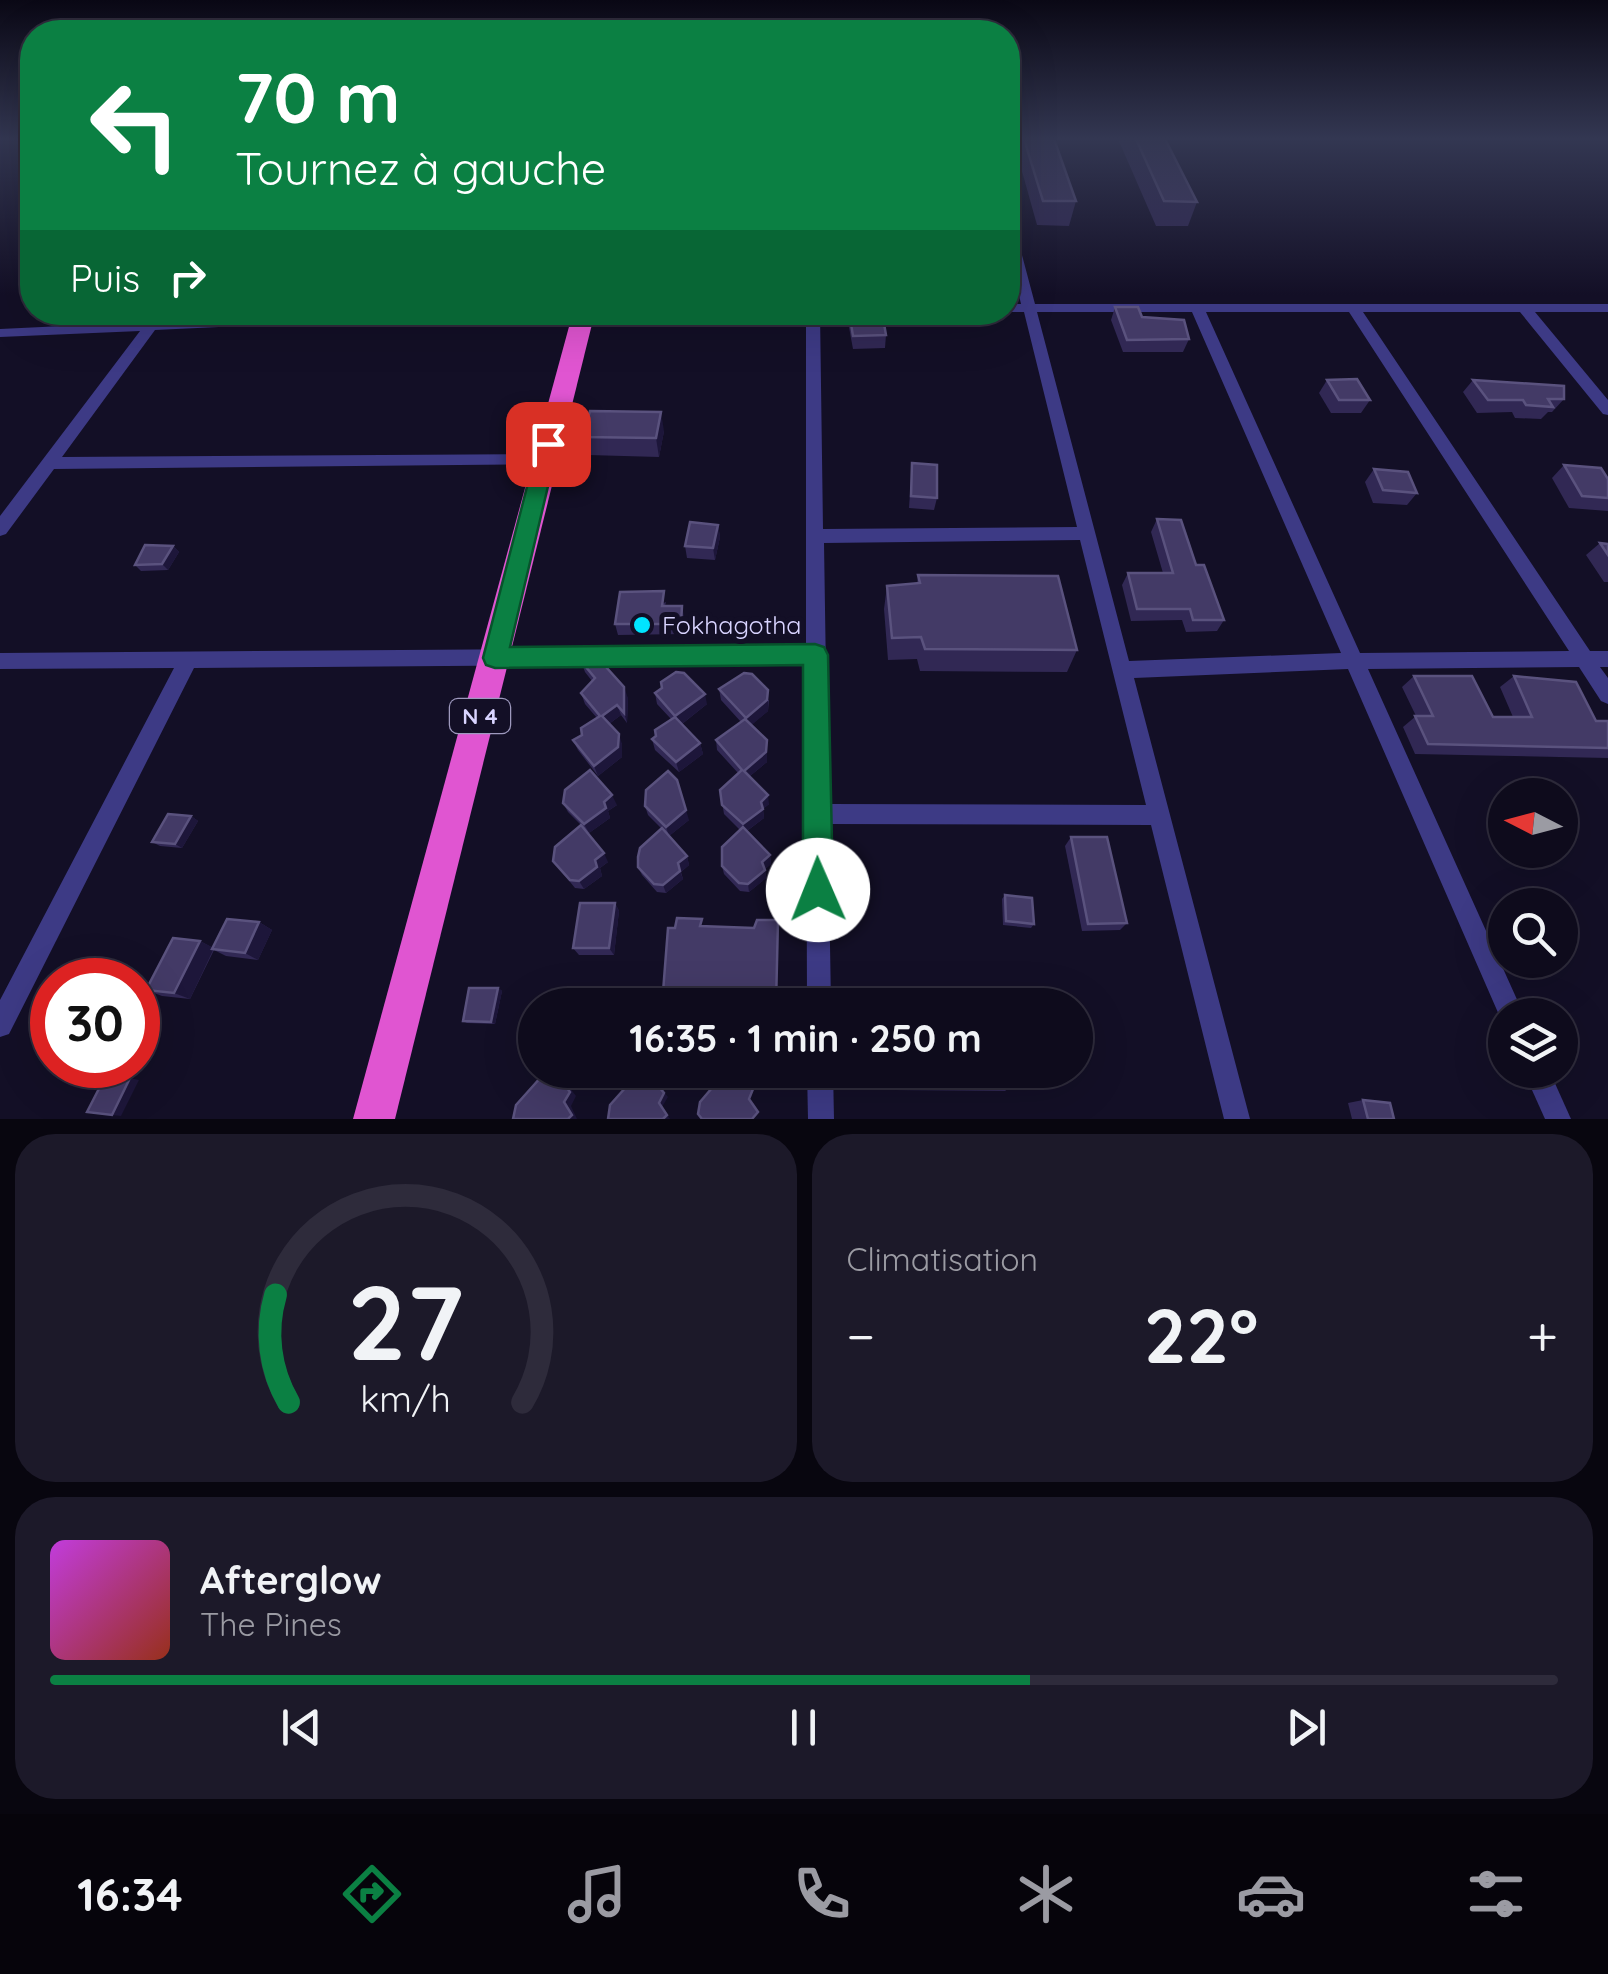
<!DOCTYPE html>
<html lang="fr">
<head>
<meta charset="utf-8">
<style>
  body { margin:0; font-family:Quicksand,sans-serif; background:#1c1929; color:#f1f3f6; height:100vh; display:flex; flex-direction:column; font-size:38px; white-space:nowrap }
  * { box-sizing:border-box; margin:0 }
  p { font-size:32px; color:#9b9ba3 }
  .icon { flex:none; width:55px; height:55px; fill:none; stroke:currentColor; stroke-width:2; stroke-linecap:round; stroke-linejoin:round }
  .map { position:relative; height:1119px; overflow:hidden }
  .panel { display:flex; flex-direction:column; gap:15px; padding:15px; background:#08060f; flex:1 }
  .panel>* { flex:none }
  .hud { position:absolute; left:20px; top:20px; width:1000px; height:305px; border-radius:40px; box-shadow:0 10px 40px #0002,0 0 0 2px #2e2b3b; background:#0b8043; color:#fff; overflow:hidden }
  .needle { width:65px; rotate:276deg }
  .controls { position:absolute; left:1488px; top:778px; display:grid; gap:20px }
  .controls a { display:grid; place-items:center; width:90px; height:90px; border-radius:50%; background:#0e0b1c; box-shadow:0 10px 40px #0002,0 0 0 2px #2e2b3b; font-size:50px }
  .speed { position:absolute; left:30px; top:958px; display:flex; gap:20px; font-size:50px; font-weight:700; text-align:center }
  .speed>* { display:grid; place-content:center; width:130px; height:130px; border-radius:50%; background:#0e0b1c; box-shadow:0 10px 40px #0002,0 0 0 2px #2e2b3b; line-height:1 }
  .speed .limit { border:15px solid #d22; background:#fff; color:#111 }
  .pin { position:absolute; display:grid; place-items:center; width:85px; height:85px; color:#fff; margin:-42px; border-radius:20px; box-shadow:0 5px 15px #0006 }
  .me { position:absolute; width:110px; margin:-55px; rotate:359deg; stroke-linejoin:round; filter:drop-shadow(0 0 8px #0008) }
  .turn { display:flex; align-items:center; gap:35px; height:210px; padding:0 50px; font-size:45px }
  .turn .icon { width:130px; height:130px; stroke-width:2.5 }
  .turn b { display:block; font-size:70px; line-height:85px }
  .then { display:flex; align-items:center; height:95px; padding:0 50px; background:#0003; gap:20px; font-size:38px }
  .big { font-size:75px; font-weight:700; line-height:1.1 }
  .panel .widget { flex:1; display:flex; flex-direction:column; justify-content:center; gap:15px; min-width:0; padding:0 35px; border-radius:40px; background:#1c1929 }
  .panel .dial { align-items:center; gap:0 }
  .dial svg { height:260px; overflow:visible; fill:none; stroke:#2e2b3b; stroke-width:7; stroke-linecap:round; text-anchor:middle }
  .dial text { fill:#f1f3f6; stroke:none }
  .song { display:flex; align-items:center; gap:30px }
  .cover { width:120px; height:120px; border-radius:15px; background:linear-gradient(135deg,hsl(290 70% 55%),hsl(10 70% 35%)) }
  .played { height:10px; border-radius:5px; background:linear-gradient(90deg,#0b8043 65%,#2e2b3b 65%) }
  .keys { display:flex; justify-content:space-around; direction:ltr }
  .heat { display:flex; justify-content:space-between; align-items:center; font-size:55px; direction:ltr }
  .panel .tiles { flex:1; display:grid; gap:15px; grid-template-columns:1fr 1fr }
  .widget:last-child { grid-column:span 2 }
  .trip { position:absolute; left:518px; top:988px; width:575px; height:100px; border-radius:50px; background:#0e0b1c; box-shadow:0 10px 40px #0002,0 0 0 2px #2e2b3b; font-weight:700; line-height:100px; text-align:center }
  .menu { display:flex; height:160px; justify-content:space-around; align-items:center; background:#06040b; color:#9b9ba3 }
  .menu .icon { width:70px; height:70px }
  .menu .active { color:#0b8043 }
  .menu b { font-size:45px; color:#f1f3f6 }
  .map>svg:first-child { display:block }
</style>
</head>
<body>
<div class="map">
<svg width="1608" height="1119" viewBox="0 0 1608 1119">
  <rect width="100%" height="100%" fill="#130f26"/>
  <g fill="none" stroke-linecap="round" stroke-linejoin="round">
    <!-- minor -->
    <g fill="#3d3a85" fill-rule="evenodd">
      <path d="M 1008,221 L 1014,225 L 1035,304 L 1608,304 L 1608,312 L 1535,312 L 1608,400 L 1608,415 L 1603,414 L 1520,312 L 1363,312 L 1590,651 L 1608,651 L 1608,667 L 1600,667 L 1608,678 L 1608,704 L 1601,701 L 1579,667 L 1368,669 L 1524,1015 L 1505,1015 L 1503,1024 L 1348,669 L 1134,678 L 1250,1119 L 1224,1119 L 1151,825 L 828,824 L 831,1005 L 807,1005 L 806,663 L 194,668 L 9,1034 L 0,1037 L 0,1000 L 174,668 L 0,669 L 0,653 L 806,647 L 806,312 L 820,312 L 823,529 L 1077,527 L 1024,312 L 1008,312 L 1008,304 L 1021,304 L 1008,248 ZM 1037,312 L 1192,312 L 1341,653 L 1129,661 ZM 1206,312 L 1349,312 L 1569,651 L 1360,653 ZM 1080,540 L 1146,805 L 828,804 L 824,543 Z"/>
      <path d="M 347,312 L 454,312 L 448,316 L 155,330 L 62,457 L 547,454 L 555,460 L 553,464 L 54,469 L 6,534 L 0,536 L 0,516 L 140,331 L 0,337 L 0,329 L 147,322 L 155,317 L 162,321 Z"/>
      <path d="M 807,1070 L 833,1070 L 834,1119 L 808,1119 Z"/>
      <path d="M 1523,1070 L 1549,1070 L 1571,1119 L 1545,1119 Z"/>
    </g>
    <!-- trunk -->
    <path fill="#e055d1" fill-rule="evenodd" d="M 573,312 L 595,312 L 395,1119 L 353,1119 Z"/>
  </g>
  <!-- wall -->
  <g fill="#312854">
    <path d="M 1013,139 L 1054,139 L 1076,201 L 1069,226 L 1037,225 Z"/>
    <path d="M 1118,139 L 1165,139 L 1197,202 L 1188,226 L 1156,226 Z"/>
    <path d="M 1115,307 L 1142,317 L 1189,339 L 1183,352 L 1123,352 L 1111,320 Z"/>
    <path d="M 849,312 L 882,312 L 886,335 L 885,348 L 853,349 L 848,322 Z"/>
    <path d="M 1327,380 L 1370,400 L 1361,413 L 1331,413 L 1319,393 Z"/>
    <path d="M 1473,380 L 1564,399 L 1552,412 L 1548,412 L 1541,419 L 1515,418 L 1512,412 L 1477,413 L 1463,392 Z"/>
    <path d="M 664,431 L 659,457 L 588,455 L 583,437 Z"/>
    <path d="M 912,463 L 937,498 L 934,510 L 909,508 Z"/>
    <path d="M 1564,465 L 1608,479 L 1608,511 L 1569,508 L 1552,478 Z"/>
    <path d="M 1374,469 L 1417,493 L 1407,505 L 1373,503 L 1365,482 Z"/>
    <path d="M 1157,519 L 1196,565 L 1224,620 L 1217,631 L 1186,632 L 1182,620 L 1131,621 L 1122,585 L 1128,573 L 1163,573 L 1151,532 Z"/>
    <path d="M 718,525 L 720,537 L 715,560 L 687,558 L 685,546 Z"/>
    <path d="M 1600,543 L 1608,544 L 1608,582 L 1604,582 L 1586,555 Z"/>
    <path d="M 173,546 L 179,552 L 168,570 L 141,571 L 135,565 Z"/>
    <path d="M 918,575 L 1077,650 L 1067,672 L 920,671 L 917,659 L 888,660 L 884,609 L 887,586 L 917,584 Z"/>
    <path d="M 666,602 L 665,606 L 684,616 L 683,634 L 618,635 L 615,624 Z"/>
    <path d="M 581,661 L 628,698 L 627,723 L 621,715 L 609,724 L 622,744 L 622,757 L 598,776 L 578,750 L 573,740 L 582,735 L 597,718 L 585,704 L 581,693 L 592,681 L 585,672 Z"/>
    <path d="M 1414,676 L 1493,717 L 1513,717 L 1500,687 L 1514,676 L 1596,721 L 1608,721 L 1608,758 L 1415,754 L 1403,727 L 1416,716 L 1402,687 Z"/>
    <path d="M 719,689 L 769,700 L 768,711 L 751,725 L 767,750 L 767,762 L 750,776 L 769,804 L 763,809 L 764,818 L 747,831 L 770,855 L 771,864 L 765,869 L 766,878 L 749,892 L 740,891 L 724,874 L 722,866 L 740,830 L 724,814 L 720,790 L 738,773 L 717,750 L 716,740 L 741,722 L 721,700 Z"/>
    <path d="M 655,693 L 707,704 L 682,724 L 700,743 L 703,754 L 679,772 L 655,750 L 652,739 L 671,719 L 657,704 Z"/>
    <path d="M 563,803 L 617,805 L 608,811 L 610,818 L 589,833 L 568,812 Z"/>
    <path d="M 645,806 L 689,820 L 669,836 L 687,856 L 689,865 L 681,872 L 683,879 L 666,893 L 657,892 L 642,875 L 638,867 L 661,828 L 648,815 Z"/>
    <path d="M 191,816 L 198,821 L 182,848 L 160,846 L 152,842 Z"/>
    <path d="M 1071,837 L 1127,923 L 1120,930 L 1082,931 L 1065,846 Z"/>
    <path d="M 553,861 L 608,862 L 600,868 L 602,876 L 584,889 L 575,888 Z"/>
    <path d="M 1005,895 L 1034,924 L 1031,928 L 1003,925 L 1002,899 Z"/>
    <path d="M 615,903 L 619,911 L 614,955 L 579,955 L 573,948 Z"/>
    <path d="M 259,922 L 272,930 L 258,960 L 226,956 L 214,950 L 190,999 L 162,996 L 146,990 L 200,941 L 213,948 Z"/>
    <path d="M 498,988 L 502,991 L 495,1024 L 467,1023 L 463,1021 Z"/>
    <path d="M 1013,988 L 1052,1005 L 1009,1005 L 1008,994 Z"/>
    <path d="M 893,1070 L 1012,1070 L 1013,1085 L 1005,1091 L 894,1090 Z"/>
    <path d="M 1363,1100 L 1394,1119 L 1352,1119 L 1348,1103 Z"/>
  </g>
  <!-- shaded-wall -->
  <g fill="#1d163a">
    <path d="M 661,412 L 664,431 L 659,457 L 656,438 Z"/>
    <path d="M 718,525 L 720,537 L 715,560 L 713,548 Z"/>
    <path d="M 173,546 L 179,552 L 168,570 L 162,564 Z"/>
    <path d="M 682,606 L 684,616 L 683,634 L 681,624 Z"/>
    <path d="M 624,687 L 628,698 L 627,723 L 624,713 Z"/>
    <path d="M 768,690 L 768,711 L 747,729 L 746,718 Z"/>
    <path d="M 705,694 L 707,704 L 678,727 L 675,716 Z"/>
    <path d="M 617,705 L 621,715 L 606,726 L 602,716 Z"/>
    <path d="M 619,734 L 622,744 L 622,757 L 598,776 L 594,766 Z"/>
    <path d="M 767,740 L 767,762 L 745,780 L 744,771 Z"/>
    <path d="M 700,743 L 703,754 L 679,772 L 676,762 Z"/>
    <path d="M 612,795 L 617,805 L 608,811 L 610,818 L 589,833 L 584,824 L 604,802 Z"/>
    <path d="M 768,795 L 769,804 L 763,809 L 764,818 L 744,833 L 743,824 L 761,802 Z"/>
    <path d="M 686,810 L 689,820 L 669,836 L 666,827 Z"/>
    <path d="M 191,816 L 198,821 L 182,848 L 175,844 Z"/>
    <path d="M 604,853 L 608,862 L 600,868 L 602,876 L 584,889 L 579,881 L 595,860 Z"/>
    <path d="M 770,855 L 771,864 L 763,871 L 762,862 Z"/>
    <path d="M 687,856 L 689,865 L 681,872 L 678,863 Z"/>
    <path d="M 765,870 L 766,878 L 749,892 L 748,884 Z"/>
    <path d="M 680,871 L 683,879 L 666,893 L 663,885 Z"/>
    <path d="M 615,903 L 619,911 L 614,955 L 609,948 Z"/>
    <path d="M 259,922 L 272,930 L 258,960 L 245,953 Z"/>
    <path d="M 200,941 L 214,948 L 190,999 L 174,993 Z"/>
    <path d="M 498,988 L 502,991 L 495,1024 L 491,1022 Z"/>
    <path d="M 558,1076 L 564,1080 L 576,1096 L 571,1106 L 577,1119 L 568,1119 Z"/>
    <path d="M 651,1077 L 668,1097 L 662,1107 L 670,1119 L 663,1119 Z"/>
    <path d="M 130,1078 L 139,1080 L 121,1116 L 112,1115 Z"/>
  </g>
  <!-- building -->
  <g fill="#433a66" stroke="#5a527e" stroke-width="2.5">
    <path d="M 1024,139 L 1054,139 L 1076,201 L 1043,201 Z"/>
    <path d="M 1136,139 L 1165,139 L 1197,202 L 1164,201 Z"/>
    <path d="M 1115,307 L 1138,307 L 1142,317 L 1184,320 L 1189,339 L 1127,340 Z"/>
    <path d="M 849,312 L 882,312 L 886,335 L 853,336 Z"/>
    <path d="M 1357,379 L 1370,400 L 1339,400 L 1327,380 Z"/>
    <path d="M 1473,380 L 1564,386 L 1564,399 L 1548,399 L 1553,407 L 1526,405 L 1523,400 L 1488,400 Z"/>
    <path d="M 590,411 L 661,412 L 656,438 L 583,437 Z"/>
    <path d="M 912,463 L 937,465 L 937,498 L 911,496 Z"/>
    <path d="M 1564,465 L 1601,468 L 1608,479 L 1608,498 L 1582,496 Z"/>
    <path d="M 1374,469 L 1408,472 L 1417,493 L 1383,490 Z"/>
    <path d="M 1157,519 L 1181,520 L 1196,565 L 1204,565 L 1224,620 L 1193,620 L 1190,609 L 1137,609 L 1128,573 L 1173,573 Z"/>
    <path d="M 690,522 L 718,525 L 713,548 L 685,546 Z"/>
    <path d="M 1600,543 L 1608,544 L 1608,555 Z"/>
    <path d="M 145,545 L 173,546 L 162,564 L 135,565 Z"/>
    <path d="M 918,575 L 1058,576 L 1077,650 L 925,649 L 921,637 L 892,638 L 887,586 L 920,583 Z"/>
    <path d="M 664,591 L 662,606 L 682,606 L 681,624 L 615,624 L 620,592 Z"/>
    <path d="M 597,657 L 624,687 L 624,713 L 617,705 L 602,716 L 619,734 L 618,747 L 594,766 L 573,740 L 582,735 L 581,728 L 600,716 L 581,693 L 595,678 L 581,661 Z"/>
    <path d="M 676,672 L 684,673 L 705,694 L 675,716 L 655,693 L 662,688 L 661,682 Z"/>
    <path d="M 744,673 L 752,674 L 768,690 L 767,700 L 746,718 L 719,689 Z"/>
    <path d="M 1414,676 L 1472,676 L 1493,717 L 1532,717 L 1514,676 L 1576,682 L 1596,721 L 1608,721 L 1608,748 L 1428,744 L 1415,716 L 1433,716 Z"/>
    <path d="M 675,717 L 700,743 L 676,762 L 652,739 L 656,736 L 655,730 Z"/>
    <path d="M 745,719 L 767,740 L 766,752 L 744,771 L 768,795 L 761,802 L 763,809 L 743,824 L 722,805 L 720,790 L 742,770 L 716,740 Z"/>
    <path d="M 590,770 L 612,795 L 604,802 L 606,808 L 584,824 L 563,803 L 565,790 Z"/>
    <path d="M 668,771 L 677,780 L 686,810 L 666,827 L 645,806 L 646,790 Z"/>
    <path d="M 168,814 L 191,816 L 175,844 L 152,842 Z"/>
    <path d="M 581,825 L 604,853 L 595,860 L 597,867 L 579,881 L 570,880 L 553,861 L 555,847 Z"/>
    <path d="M 743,827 L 770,855 L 762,862 L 765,870 L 748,884 L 739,883 L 722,866 L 722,847 Z"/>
    <path d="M 662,828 L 687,856 L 678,863 L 680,871 L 663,885 L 654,884 L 638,867 L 638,857 L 640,848 Z"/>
    <path d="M 1071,837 L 1107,837 L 1127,923 L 1088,924 Z"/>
    <path d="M 1005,895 L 1032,898 L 1034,924 L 1006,921 Z"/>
    <path d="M 580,903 L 615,903 L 609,948 L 573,948 Z"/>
    <path d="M 677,918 L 702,919 L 700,926 L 754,928 L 757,920 L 778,920 L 776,1005 L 662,1005 L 668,928 L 675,928 Z"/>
    <path d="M 227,919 L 259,922 L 245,953 L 212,949 Z"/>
    <path d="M 173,938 L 200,941 L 174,993 L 146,990 Z"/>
    <path d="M 469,988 L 498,988 L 491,1022 L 463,1021 Z"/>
    <path d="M 1013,988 L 1051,993 L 1052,1005 L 1014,1005 Z"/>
    <path d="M 897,1070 L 1012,1070 L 1013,1085 L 898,1084 Z"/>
    <path d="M 740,1073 L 753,1089 L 749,1099 L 758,1112 L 752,1119 L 702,1119 L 698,1114 L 700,1102 L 724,1074 Z"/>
    <path d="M 106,1075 L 130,1078 L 112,1115 L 87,1112 Z"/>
    <path d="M 542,1076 L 558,1076 L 570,1092 L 564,1102 L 572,1115 L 568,1119 L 513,1119 L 516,1105 Z"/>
    <path d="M 635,1077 L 651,1077 L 664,1093 L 659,1103 L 667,1115 L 663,1119 L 608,1119 L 610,1105 Z"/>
    <path d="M 1363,1100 L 1390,1103 L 1394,1119 L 1368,1119 Z"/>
  </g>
  <!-- sky -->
  <linearGradient id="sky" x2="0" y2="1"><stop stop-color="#0a0815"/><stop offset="0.47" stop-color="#333752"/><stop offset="1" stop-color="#333752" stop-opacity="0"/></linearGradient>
  <rect width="1608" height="295" fill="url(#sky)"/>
  <!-- route -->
  <path fill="#0b8043" stroke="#07532c" stroke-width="2.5" d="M 548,437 L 558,444 L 510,647 L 815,644 L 824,647 L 828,655 L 833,890 L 828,901 L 818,905 L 808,901 L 803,890 L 803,665 L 495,668 L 486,665 L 483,658 L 538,444 Z"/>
  <!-- markers -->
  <circle fill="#00e5ff" stroke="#130f26" stroke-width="4" cx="642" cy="625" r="10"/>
  <g text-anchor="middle" stroke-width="10" stroke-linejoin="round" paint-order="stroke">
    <!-- shield labels -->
    <rect fill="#130f26" stroke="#9e99be" stroke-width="2.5" x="450" y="699" width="60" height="34" rx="8"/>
    <g font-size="22" font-weight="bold" fill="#d9d4ff">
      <text x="480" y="724">N 4</text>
    </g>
    <!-- poi labels -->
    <g font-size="25" fill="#d9d4ff" stroke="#130f26" text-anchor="start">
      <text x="662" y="634">Fokhagotha</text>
    </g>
  </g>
</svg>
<div class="controls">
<a><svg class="needle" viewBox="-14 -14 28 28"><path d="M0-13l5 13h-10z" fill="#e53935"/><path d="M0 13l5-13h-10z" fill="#9b9ba3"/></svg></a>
<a><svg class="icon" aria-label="search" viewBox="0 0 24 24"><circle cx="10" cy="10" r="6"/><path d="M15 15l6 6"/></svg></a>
<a><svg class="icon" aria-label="layers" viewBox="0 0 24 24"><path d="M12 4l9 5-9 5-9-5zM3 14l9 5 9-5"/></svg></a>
</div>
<div class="speed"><div class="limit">30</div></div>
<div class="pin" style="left:548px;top:444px;background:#d93025"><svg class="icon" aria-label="arrive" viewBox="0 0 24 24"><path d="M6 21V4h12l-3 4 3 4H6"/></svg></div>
<svg class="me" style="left:818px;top:890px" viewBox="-20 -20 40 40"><circle r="19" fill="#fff"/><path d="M0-13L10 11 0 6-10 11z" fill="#0b8043"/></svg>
<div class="trip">16:35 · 1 min · 250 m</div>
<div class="hud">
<div class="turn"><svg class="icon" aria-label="left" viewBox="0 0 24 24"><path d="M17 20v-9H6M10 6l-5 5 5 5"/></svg><div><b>70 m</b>Tournez à gauche</div></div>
<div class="then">Puis<svg class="icon" aria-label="right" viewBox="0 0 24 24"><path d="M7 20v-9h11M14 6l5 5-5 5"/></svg></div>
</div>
</div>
<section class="panel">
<div class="tiles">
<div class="widget dial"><svg viewBox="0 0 100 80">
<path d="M14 69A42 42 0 1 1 86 69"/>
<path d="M14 69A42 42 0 0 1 10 36" stroke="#0b8043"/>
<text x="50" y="56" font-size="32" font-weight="700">27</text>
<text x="50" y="72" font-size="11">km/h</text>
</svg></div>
<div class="widget"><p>Climatisation</p>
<div class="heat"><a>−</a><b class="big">22°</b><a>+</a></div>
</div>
<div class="widget">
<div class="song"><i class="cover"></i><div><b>Afterglow</b><p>The Pines</p></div></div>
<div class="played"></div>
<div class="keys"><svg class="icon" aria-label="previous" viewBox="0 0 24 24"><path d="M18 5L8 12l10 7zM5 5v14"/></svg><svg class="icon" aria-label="pause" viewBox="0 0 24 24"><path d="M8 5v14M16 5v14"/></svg><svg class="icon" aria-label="next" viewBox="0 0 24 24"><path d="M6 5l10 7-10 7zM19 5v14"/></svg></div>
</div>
</div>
</section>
<nav class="menu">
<b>16:34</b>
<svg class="icon active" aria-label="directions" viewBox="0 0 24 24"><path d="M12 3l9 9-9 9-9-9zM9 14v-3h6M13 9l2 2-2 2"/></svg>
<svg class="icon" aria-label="music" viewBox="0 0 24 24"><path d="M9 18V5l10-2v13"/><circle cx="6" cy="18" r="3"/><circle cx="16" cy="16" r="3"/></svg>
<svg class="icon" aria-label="phone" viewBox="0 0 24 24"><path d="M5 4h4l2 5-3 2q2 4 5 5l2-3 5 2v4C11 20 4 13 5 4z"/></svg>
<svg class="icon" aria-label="climate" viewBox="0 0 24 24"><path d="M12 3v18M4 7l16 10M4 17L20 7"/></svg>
<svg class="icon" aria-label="car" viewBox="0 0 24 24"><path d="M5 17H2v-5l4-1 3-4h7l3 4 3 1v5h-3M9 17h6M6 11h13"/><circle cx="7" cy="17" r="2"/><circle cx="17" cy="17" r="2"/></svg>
<svg class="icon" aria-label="filters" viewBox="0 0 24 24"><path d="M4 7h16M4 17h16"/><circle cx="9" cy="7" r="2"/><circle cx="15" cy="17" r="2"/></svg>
</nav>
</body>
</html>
